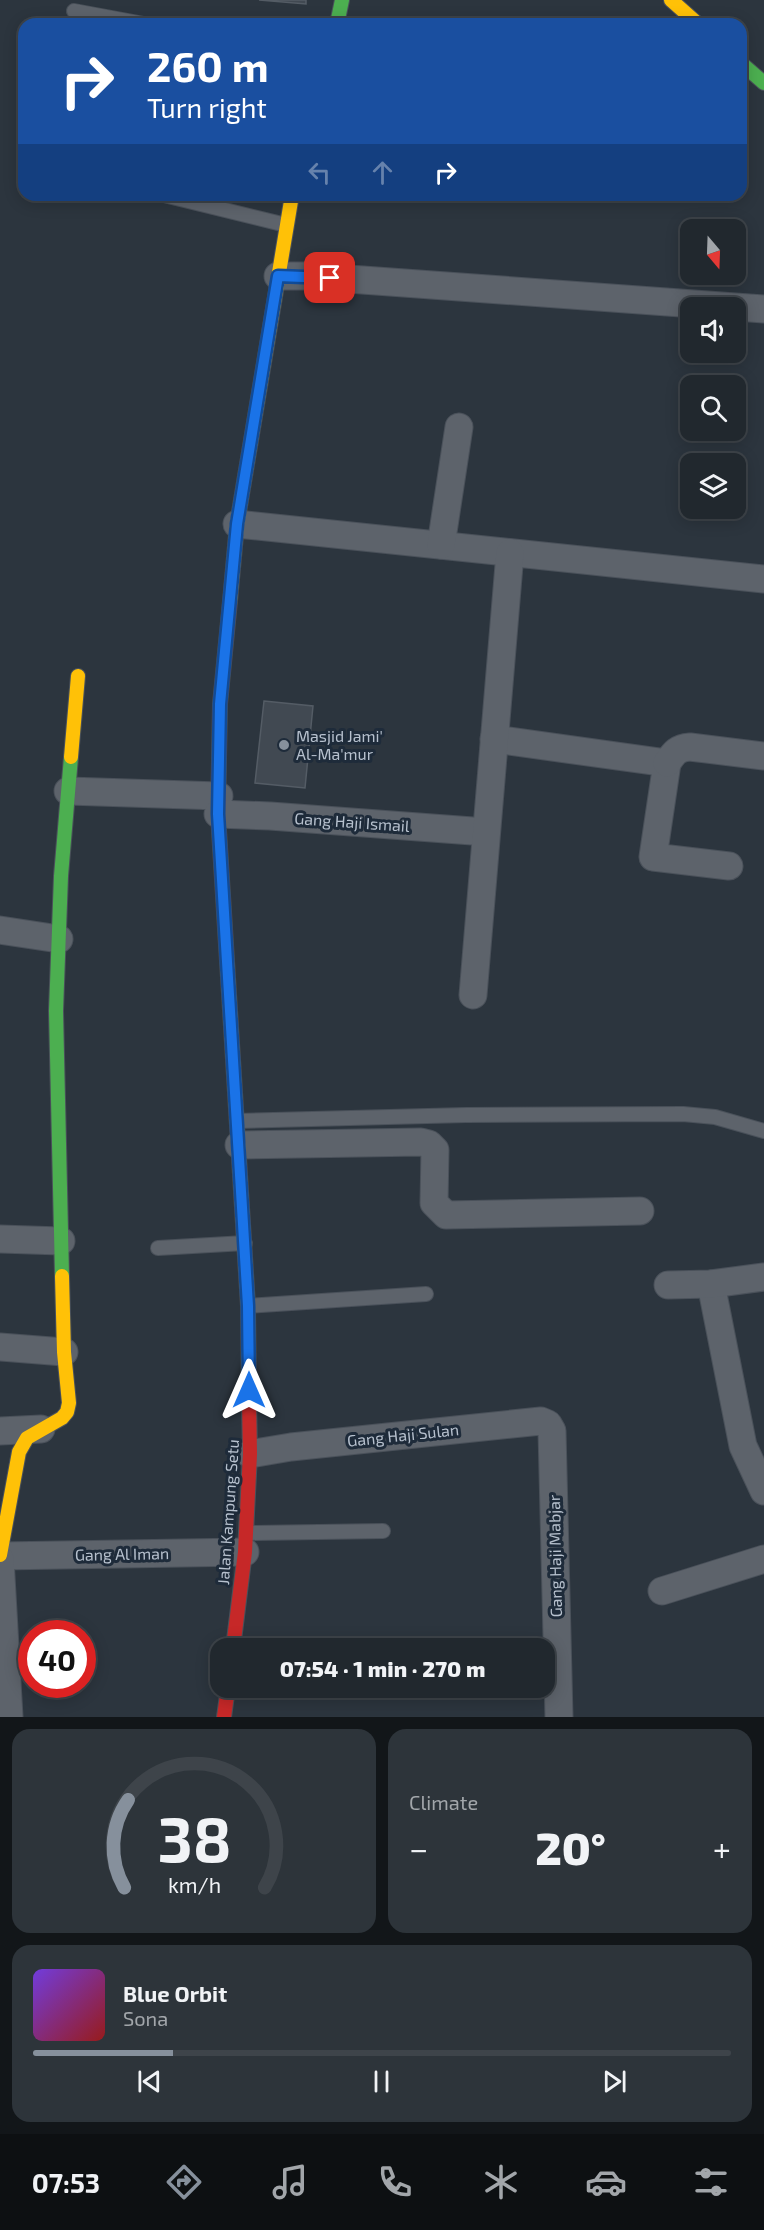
<!DOCTYPE html>
<html lang="en">
<head>
<meta charset="utf-8">
<style>
  body { margin:0; font-family:"Exo 2",sans-serif; background:#2d343a; color:#f1f3f6; height:100vh; display:flex; flex-direction:column; font-size:22px; white-space:nowrap }
  * { box-sizing:border-box; margin:0 }
  p { font-size:20px; color:#a2a6aa }
  .icon { flex:none; width:33px; height:33px; fill:none; stroke:currentColor; stroke-width:2; stroke-linecap:round; stroke-linejoin:round }
  .map { position:relative; height:1717px; overflow:hidden }
  .drawer { display:flex; flex-direction:column; gap:12px; padding:12px; background:#121619; flex:1 }
  .drawer>* { flex:none }
  .top-card { position:absolute; left:18px; top:18px; width:729px; height:183px; border-radius:18px; box-shadow:0 3px 15px #0003,0 0 0 2px #3e444a; background:#1a4fa0; color:#fff; overflow:hidden }
  .needle { width:39px; rotate:161deg }
  .fabs { position:absolute; left:680px; top:219px; display:grid; gap:12px }
  .fabs a { display:grid; place-items:center; width:66px; height:66px; border-radius:12px; background:#21282e; box-shadow:0 3px 15px #0003,0 0 0 2px #3e444a; font-size:30px }
  .speed { position:absolute; left:18px; top:1620px; display:flex; gap:12px; font-size:30px; font-weight:700; text-align:center }
  .speed>* { display:grid; place-content:center; width:78px; height:78px; border-radius:50%; background:#21282e; box-shadow:0 3px 15px #0003,0 0 0 2px #3e444a; line-height:1 }
  .speed .limit { border:9px solid #d22; background:#fff; color:#111 }
  .pin { position:absolute; display:grid; place-items:center; width:51px; height:51px; color:#fff; margin:-26px; border-radius:12px; box-shadow:0 3px 9px #0006 }
  .me { position:absolute; width:66px; margin:-33px; rotate:0deg; stroke-linejoin:round; filter:drop-shadow(0 0 4px #0008) }
  .turn { display:flex; align-items:center; gap:21px; height:126px; padding:0 30px; font-size:27px }
  .turn .icon { width:78px; height:78px; stroke-width:2.5 }
  .turn b { display:block; font-size:42px; line-height:51px }
  .lanes { display:flex; align-items:center; height:57px; padding:0 30px; background:#0003; justify-content:center; gap:30px; direction:ltr }
  .lanes .off { opacity:.35 }
  .big { font-size:45px; font-weight:800; line-height:1.1 }
  .drawer .widget { flex:1; display:flex; flex-direction:column; justify-content:center; gap:9px; min-width:0; padding:0 21px; border-radius:18px; background:#2d343a }
  .drawer .dial { align-items:center; gap:0 }
  .dial svg { height:156px; overflow:visible; fill:none; stroke:#3e444a; stroke-width:7; stroke-linecap:round; text-anchor:middle }
  .dial text { fill:#f1f3f6; stroke:none }
  .song { display:flex; align-items:center; gap:18px }
  .cover { width:72px; height:72px; border-radius:9px; background:linear-gradient(135deg,hsl(260 70% 55%),hsl(0 70% 35%)) }
  .played { height:6px; border-radius:3px; background:linear-gradient(90deg,#86909c 20%,#3e444a 20%) }
  .keys { display:flex; justify-content:space-around; direction:ltr }
  .heat { display:flex; justify-content:space-between; align-items:center; font-size:33px; direction:ltr }
  .drawer .tiles { flex:1; display:grid; gap:12px; grid-template-columns:1fr 1fr }
  .widget:last-child { grid-column:span 2 }
  .trip { position:absolute; left:210px; top:1638px; width:345px; height:60px; border-radius:18px; background:#21282e; box-shadow:0 3px 15px #0003,0 0 0 2px #3e444a; font-weight:800; line-height:60px; text-align:center }
  .dock { display:flex; height:96px; justify-content:space-around; align-items:center; background:#0d1012; color:#a2a6aa }
  .dock .icon { width:42px; height:42px }
  .dock .on { color:#86909c }
  .dock b { font-size:27px; color:#f1f3f6 }
  .map>svg:first-child { display:block }
</style>
</head>
<body>
<div class="map">
<svg width="764" height="1717" viewBox="0 0 764 1717">
  <rect width="100%" height="100%" fill="#2c353e"/>
  <!-- building -->
  <g fill="#414952" stroke="#545c65" stroke-width="1.5">
    <path d="M 259,0 L 306,0 L 306,4 Z"/>
    <path d="M 264,701 L 313,706 L 305,788 L 255,783 Z"/>
  </g>
  <g fill="none" stroke-linecap="round" stroke-linejoin="round">
    <!-- lane casing -->
    <g stroke="#4a515a" stroke-width="16">
      <g id="lane">
        <path d="M 74,11 L 144,24"/>
        <path d="M 164,195 L 286,225"/>
        <path d="M 237,1121 L 466,1115 L 683,1114 L 715,1117 L 764,1131"/>
        <path d="M 158,1248 L 245,1243"/>
        <path d="M 248,1306 L 426,1294"/>
        <path d="M 246,1533 L 383,1531"/>
      </g>
    </g>
    <!-- street casing -->
    <g stroke="#4a515a" stroke-width="29">
      <g id="street">
        <path d="M 278,276 L 307,276 L 764,309"/>
        <path d="M 237,524 L 764,579"/>
        <path d="M 441,545 L 459,427"/>
        <path d="M 494,739 L 667,763 L 653,857 L 729,866"/>
        <path d="M 667,763 C 674,753 677,748 690,747 L 764,756"/>
        <path d="M 68,791 L 219,796"/>
        <path d="M 218,814 L 270,816 L 486,832"/>
        <path d="M 0,930 L 59,939"/>
        <path d="M 473,995 L 510,553"/>
        <path d="M 239,1145 L 421,1142 L 429,1144 L 435,1150 L 434,1203 L 446,1215 L 640,1211"/>
        <path d="M 0,1239 L 61,1241"/>
        <path d="M 711,1284 L 743,1446 L 764,1491"/>
        <path d="M 668,1285 L 711,1284 L 764,1277"/>
        <path d="M 0,1347 L 64,1352"/>
        <path d="M 0,1431 L 41,1429"/>
        <path d="M 250,1454 L 291,1447 L 541,1421 L 548,1424 L 552,1431 L 559,1717"/>
        <path d="M 0,1556 L 245,1552"/>
        <path d="M 0,1559 L 9,1717"/>
        <path d="M 662,1591 L 764,1559"/>
      </g>
    </g>
    <!-- fast casing -->
    <g stroke="#4a515a" stroke-width="16">
      <g id="fast">
        <path d="M 337,24 L 342,0"/>
        <path d="M 741,63 L 764,83"/>
        <path d="M 62,1276 L 56,1011 L 61,876 L 71,757"/>
      </g>
    </g>
    <!-- slow casing -->
    <g stroke="#4a515a" stroke-width="16">
      <g id="slow">
        <path d="M 671,0 L 698,24"/>
        <path d="M 230,601 L 237,524 L 292,195"/>
        <path d="M 71,757 L 78,676"/>
        <path d="M 227,961 L 248,1306 L 249,1400"/>
        <path d="M 0,1555 L 19,1452 L 27,1438 L 62,1418 L 67,1412 L 69,1403 L 64,1352 L 62,1276"/>
      </g>
    </g>
    <!-- jam casing -->
    <g stroke="#4a515a" stroke-width="16">
      <g id="jam">
        <path d="M 227,961 L 218,814 L 220,704 L 230,601"/>
        <path d="M 233,1648 L 245,1552 L 250,1454 L 249,1400"/>
        <path d="M 224,1717 L 228,1688"/>
      </g>
    </g>
    <!-- lane -->
    <use href="#lane" stroke="#5d636b" stroke-width="14"/>
    <!-- street -->
    <use href="#street" stroke="#5d636b" stroke-width="27"/>
    <!-- fast -->
    <use href="#fast" stroke="#4caf50" stroke-width="14"/>
    <!-- slow -->
    <use href="#slow" stroke="#ffc107" stroke-width="14"/>
    <!-- jam -->
    <use href="#jam" stroke="#c62828" stroke-width="14"/>
  </g>
  <g fill="none" stroke-linecap="round" stroke-linejoin="round">
    <!-- route casing -->
    <g stroke="#114b97" stroke-width="15">
      <path id="route" d="M 249,1390 L 248,1306 L 218,814 L 220,704 L 237,524 L 278,276 L 330,278"/>
    </g>
    <!-- route -->
    <use href="#route" stroke="#1a73e8" stroke-width="10"/>
  </g>
  <!-- markers -->
  <circle fill="#86909c" stroke="#1e2b3a" stroke-width="2" cx="284" cy="745" r="6"/>
  <g text-anchor="middle" stroke-width="6" stroke-linejoin="round" paint-order="stroke">
    <!-- poi labels -->
    <g font-size="16" fill="#b7c1ce" stroke="#1e2b3a" text-anchor="start">
      <text x="296" y="742">Masjid Jami'<tspan x="296" dy="18">Al-Ma'mur</tspan></text>
    </g>
    <!-- street labels -->
    <g font-size="16" fill="#b7c1ce" stroke="#1e2b3a">
      <text transform="translate(352 822) rotate(4)" y="6">Gang Haji Ismail</text>
      <text transform="translate(403 1435) rotate(-6)" y="6">Gang Haji Sulan</text>
      <text transform="translate(228 1512) rotate(-86)" y="6">Jalan Kampung Setu</text>
      <text transform="translate(122 1554) rotate(-1)" y="6">Gang Al Iman</text>
      <text transform="translate(555 1556) rotate(-91)" y="6">Gang Haji Mabjar</text>
    </g>
  </g>
</svg>
<div class="fabs">
<a><svg class="needle" viewBox="-14 -14 28 28"><path d="M0-13l5 13h-10z" fill="#e53935"/><path d="M0 13l5-13h-10z" fill="#a2a6aa"/></svg></a>
<a><svg class="icon" aria-label="sound" viewBox="0 0 24 24"><path d="M4 9h4l5-4v14l-5-4H4zM17 9q2 3 0 6"/></svg></a>
<a><svg class="icon" aria-label="search" viewBox="0 0 24 24"><circle cx="10" cy="10" r="6"/><path d="M15 15l6 6"/></svg></a>
<a><svg class="icon" aria-label="layers" viewBox="0 0 24 24"><path d="M12 4l9 5-9 5-9-5zM3 14l9 5 9-5"/></svg></a>
</div>
<div class="speed"><div class="limit">40</div></div>
<div class="pin" style="left:330px;top:278px;background:#d93025"><svg class="icon" aria-label="arrive" viewBox="0 0 24 24"><path d="M6 21V4h12l-3 4 3 4H6"/></svg></div>
<svg class="me" style="left:249px;top:1390px" viewBox="-20 -20 40 40"><path d="M0-17L14 15 0 8-14 15z" fill="#1a73e8" stroke="#fff" stroke-width="4"/></svg>
<div class="trip">07:54 · 1 min · 270 m</div>
<div class="top-card">
<div class="turn"><svg class="icon" aria-label="right" viewBox="0 0 24 24"><path d="M7 20v-9h11M14 6l5 5-5 5"/></svg><div><b>260 m</b>Turn right</div></div>
<div class="lanes"><svg class="icon off" aria-label="left" viewBox="0 0 24 24"><path d="M17 20v-9H6M10 6l-5 5 5 5"/></svg><svg class="icon off" aria-label="ahead" viewBox="0 0 24 24"><path d="M12 20V5M6 11l6-6 6 6"/></svg><svg class="icon" aria-label="right" viewBox="0 0 24 24"><path d="M7 20v-9h11M14 6l5 5-5 5"/></svg></div>
</div>
</div>
<section class="drawer">
<div class="tiles">
<div class="widget dial"><svg viewBox="0 0 100 80">
<path d="M14 69A42 42 0 1 1 86 69"/>
<path d="M14 69A42 42 0 0 1 16 24" stroke="#86909c"/>
<text x="50" y="56" font-size="32" font-weight="700">38</text>
<text x="50" y="72" font-size="11">km/h</text>
</svg></div>
<div class="widget"><p>Climate</p>
<div class="heat"><a>−</a><b class="big">20°</b><a>+</a></div>
</div>
<div class="widget">
<div class="song"><i class="cover"></i><div><b>Blue Orbit</b><p>Sona</p></div></div>
<div class="played"></div>
<div class="keys"><svg class="icon" aria-label="previous" viewBox="0 0 24 24"><path d="M18 5L8 12l10 7zM5 5v14"/></svg><svg class="icon" aria-label="pause" viewBox="0 0 24 24"><path d="M8 5v14M16 5v14"/></svg><svg class="icon" aria-label="next" viewBox="0 0 24 24"><path d="M6 5l10 7-10 7zM19 5v14"/></svg></div>
</div>
</div>
</section>
<nav class="dock">
<b>07:53</b>
<svg class="icon on" aria-label="directions" viewBox="0 0 24 24"><path d="M12 3l9 9-9 9-9-9zM9 14v-3h6M13 9l2 2-2 2"/></svg>
<svg class="icon" aria-label="music" viewBox="0 0 24 24"><path d="M9 18V5l10-2v13"/><circle cx="6" cy="18" r="3"/><circle cx="16" cy="16" r="3"/></svg>
<svg class="icon" aria-label="phone" viewBox="0 0 24 24"><path d="M5 4h4l2 5-3 2q2 4 5 5l2-3 5 2v4C11 20 4 13 5 4z"/></svg>
<svg class="icon" aria-label="climate" viewBox="0 0 24 24"><path d="M12 3v18M4 7l16 10M4 17L20 7"/></svg>
<svg class="icon" aria-label="car" viewBox="0 0 24 24"><path d="M5 17H2v-5l4-1 3-4h7l3 4 3 1v5h-3M9 17h6M6 11h13"/><circle cx="7" cy="17" r="2"/><circle cx="17" cy="17" r="2"/></svg>
<svg class="icon" aria-label="filters" viewBox="0 0 24 24"><path d="M4 7h16M4 17h16"/><circle cx="9" cy="7" r="2"/><circle cx="15" cy="17" r="2"/></svg>
</nav>
</body>
</html>
